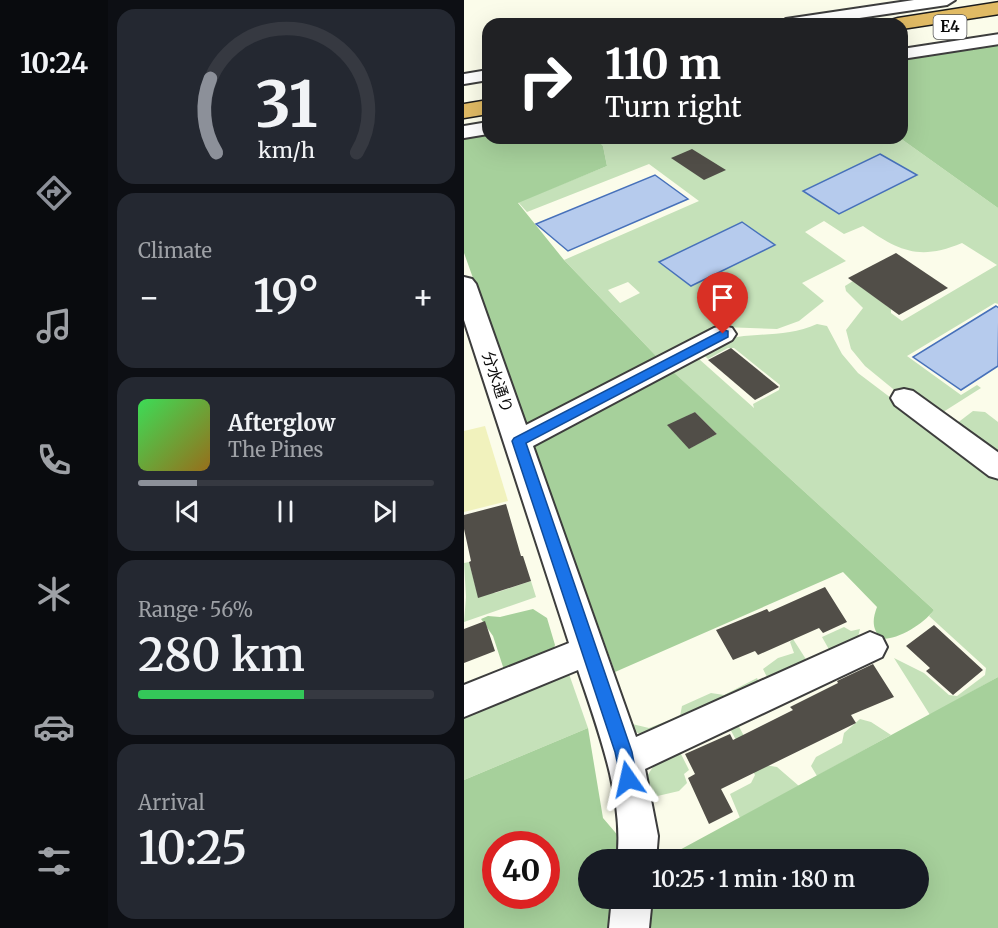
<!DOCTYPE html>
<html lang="en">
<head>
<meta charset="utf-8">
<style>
  body { margin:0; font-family:Merriweather,"Noto Sans JP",serif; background:#242831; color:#f1f3f6; height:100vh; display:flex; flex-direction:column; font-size:22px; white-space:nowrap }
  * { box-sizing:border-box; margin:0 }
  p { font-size:20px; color:#9ea1a6 }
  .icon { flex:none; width:33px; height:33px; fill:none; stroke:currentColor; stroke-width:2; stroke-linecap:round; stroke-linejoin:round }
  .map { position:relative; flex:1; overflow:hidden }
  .panel { display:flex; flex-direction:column; gap:9px; padding:9px; background:#0d0f14; width:356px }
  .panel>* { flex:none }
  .guide { position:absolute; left:18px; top:18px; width:426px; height:126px; border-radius:18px; box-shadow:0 6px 24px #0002; background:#202124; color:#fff; overflow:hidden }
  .speed { position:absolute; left:18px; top:831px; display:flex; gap:12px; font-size:30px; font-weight:700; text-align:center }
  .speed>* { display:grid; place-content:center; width:78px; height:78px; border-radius:50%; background:#171b24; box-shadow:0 6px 24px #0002; line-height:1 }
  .speed .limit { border:9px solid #d22; background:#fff; color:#111 }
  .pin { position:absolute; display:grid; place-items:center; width:51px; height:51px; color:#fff; margin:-62px -26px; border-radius:50% 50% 50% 0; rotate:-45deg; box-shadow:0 0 6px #0007 }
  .pin .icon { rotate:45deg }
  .me { position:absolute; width:66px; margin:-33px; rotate:349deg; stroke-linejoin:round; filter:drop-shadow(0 0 4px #0008) }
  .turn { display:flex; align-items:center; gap:21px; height:126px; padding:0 24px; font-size:27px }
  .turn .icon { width:78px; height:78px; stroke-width:2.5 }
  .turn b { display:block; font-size:42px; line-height:51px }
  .big { font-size:45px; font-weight:600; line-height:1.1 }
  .panel .tile { flex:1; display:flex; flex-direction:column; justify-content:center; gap:9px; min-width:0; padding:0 21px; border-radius:18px; background:#242831 }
  .panel .dial { align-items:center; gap:0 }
  .dial svg { height:156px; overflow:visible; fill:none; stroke:#363941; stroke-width:7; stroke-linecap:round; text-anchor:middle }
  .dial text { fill:#f1f3f6; stroke:none }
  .song { display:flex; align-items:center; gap:18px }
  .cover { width:72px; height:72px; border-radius:9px; background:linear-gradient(135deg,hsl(130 70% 55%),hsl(40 70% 35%)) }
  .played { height:6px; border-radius:3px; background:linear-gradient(90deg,#8c9099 20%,#363941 20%) }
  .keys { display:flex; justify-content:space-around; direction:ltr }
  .heat { display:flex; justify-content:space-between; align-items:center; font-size:33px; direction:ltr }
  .charge { height:9px; border-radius:4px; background:linear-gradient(90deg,#34c759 56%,#363941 0) }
  .trip { position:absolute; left:114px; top:849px; width:351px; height:60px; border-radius:30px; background:#171b24; box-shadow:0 6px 24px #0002; font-weight:600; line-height:60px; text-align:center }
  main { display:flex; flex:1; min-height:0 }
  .tab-bar { display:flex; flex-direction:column; width:108px; justify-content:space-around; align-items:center; background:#090b0e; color:#9ea1a6 }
  .tab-bar .icon { width:42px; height:42px }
  .tab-bar .active { color:#8c9099 }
  .tab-bar b { font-size:27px; color:#f1f3f6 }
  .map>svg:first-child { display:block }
</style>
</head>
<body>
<main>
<nav class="tab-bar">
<b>10:24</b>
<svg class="icon active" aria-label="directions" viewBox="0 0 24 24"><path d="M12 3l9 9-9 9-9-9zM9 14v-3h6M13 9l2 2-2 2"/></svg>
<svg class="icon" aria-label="music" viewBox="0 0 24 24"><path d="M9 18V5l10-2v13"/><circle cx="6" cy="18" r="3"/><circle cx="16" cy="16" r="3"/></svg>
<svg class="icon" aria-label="phone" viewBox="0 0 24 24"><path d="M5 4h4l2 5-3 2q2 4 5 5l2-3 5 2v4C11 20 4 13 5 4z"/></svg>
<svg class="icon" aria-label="climate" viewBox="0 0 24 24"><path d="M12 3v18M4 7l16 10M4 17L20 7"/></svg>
<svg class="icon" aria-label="car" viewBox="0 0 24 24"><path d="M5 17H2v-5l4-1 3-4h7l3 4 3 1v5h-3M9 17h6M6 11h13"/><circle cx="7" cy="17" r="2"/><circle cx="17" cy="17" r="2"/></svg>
<svg class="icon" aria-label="filters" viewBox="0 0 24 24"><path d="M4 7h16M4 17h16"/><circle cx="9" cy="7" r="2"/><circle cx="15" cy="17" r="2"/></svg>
</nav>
<section class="panel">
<div class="tile dial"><svg viewBox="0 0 100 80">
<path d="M14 69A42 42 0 1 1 86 69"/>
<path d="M14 69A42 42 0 0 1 11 31" stroke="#8c9099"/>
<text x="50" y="56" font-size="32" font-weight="700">31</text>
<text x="50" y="72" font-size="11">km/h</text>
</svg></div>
<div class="tile"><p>Climate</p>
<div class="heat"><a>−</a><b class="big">19°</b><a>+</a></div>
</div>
<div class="tile">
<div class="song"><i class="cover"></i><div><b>Afterglow</b><p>The Pines</p></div></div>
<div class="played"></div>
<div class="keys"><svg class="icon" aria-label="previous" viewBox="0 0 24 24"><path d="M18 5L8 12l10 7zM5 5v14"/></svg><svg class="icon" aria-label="pause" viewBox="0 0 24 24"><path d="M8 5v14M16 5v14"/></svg><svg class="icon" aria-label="next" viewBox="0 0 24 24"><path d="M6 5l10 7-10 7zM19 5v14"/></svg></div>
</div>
<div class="tile"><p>Range · 56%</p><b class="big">280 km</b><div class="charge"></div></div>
<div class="tile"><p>Arrival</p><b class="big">10:25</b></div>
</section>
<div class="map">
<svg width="535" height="928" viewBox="0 0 535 928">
  <rect width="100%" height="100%" fill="#fbfcea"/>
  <!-- green -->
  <g fill="#c5e1b9" fill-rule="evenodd">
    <path d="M 132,138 L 436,138 L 534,208 L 534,304 L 531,303 L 443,356 L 497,395 L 513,385 L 517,388 L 476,414 L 441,388 L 434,393 L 401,366 L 387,349 L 382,330 L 399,308 L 382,291 L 381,286 L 389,281 L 427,309 L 427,313 L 438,321 L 533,265 L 498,243 C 455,261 435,251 399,226 L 380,234 L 360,221 L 341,232 L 382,261 L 338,283 L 360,301 L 335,321 L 313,329 L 258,327 L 195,359 L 100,260 L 235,201 L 185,164 L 63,212 L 54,202 L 143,166 L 139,146 ZM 164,282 L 176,293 L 156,303 L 144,290 Z"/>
    <path d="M 353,324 L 363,326 L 378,354 L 394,373 L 534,479 L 534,677 L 466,715 L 430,658 L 460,673 L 485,695 L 493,696 L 521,675 L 522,668 L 465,616 L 470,610 L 208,371 L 235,359 L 290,408 L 289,404 L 315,390 L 316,385 L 270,348 L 264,348 L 244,359 L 239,354 C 250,349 262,339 273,337 C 301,333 327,336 353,324 Z"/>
    <path d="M 509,411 L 521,412 L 534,422 L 534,455 L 492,424 Z"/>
    <path d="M 5,562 L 13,592 L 31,593 L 67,581 L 72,597 L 0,622 L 2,597 L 0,563 Z"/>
    <path d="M 380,627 L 387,631 L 396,629 L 393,641 L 367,653 L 358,637 Z"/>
    <path d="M 329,639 L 345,664 L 305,681 L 299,669 L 314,658 L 330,653 L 326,642 Z"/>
    <path d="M 95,671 L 105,674 L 124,728 L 0,780 L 0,708 Z"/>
    <path d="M 293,678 L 296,684 L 184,736 L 171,732 L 168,724 L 185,728 L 216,716 L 218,706 L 247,693 L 260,695 Z"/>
    <path d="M 396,719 L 407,722 L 427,735 L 353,776 L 347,766 L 352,757 L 378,743 L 380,733 Z"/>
    <path d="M 273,723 L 295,764 L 313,767 L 335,786 L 276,818 L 266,794 L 287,783 L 291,775 L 265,727 Z"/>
    <path d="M 216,752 L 225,770 L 220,774 L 223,783 L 215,791 L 185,798 L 182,778 L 190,765 Z"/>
  </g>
  <!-- forest -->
  <g fill="#a6d09b" fill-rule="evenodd">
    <path d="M 534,41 L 534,208 L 436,138 L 438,138 L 438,56 Z"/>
    <path d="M 24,130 L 24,138 L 132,138 L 139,146 L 143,166 L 54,203 L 100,260 L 195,359 L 470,610 C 459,624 436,639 418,639 C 408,630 408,620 413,607 L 379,572 L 151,672 L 0,253 L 0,135 ZM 231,412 L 253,434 L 226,448 L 204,426 Z"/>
    <path d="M 69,609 L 83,618 L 91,645 L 87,656 L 41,673 L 29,636 L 17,619 L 24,616 L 36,617 Z"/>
    <path d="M 534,677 L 534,928 L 0,928 L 0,780 L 124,728 L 139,818 L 174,859 L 124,860 L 124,898 L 454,898 L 454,860 L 199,859 ZM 32,844 L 82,844 L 82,896 L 32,896 Z"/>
  </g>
  <!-- sand -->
  <path fill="#f1f2bd" d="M 21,426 L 44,501 L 0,512 L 0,431 Z"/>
  <!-- water -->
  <g fill="#b6cbed" stroke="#4771ba" stroke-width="1.5">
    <path d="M 416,154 L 453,175 L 375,214 L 339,191 Z"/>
    <path d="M 191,175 L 224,199 L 104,251 L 72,224 Z"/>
    <path d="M 278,222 L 311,245 L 227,286 L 195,262 Z"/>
    <path d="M 532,306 L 535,308 L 534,366 L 497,390 L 449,357 Z"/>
  </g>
  <!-- building -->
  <g fill="#514e48">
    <path d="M 228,149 L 262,170 L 240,180 L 207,158 Z"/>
    <path d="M 432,253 L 484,288 L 435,315 L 384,278 Z"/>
    <path d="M 267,348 L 315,387 L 291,400 L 244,360 Z"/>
    <path d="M 231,412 L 253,434 L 225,449 L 203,425 Z"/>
    <path d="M 42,504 L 57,556 L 59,556 L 67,581 L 14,598 L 5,562 L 7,561 L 0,529 L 0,515 Z"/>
    <path d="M 361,587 L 383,622 L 359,633 L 355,628 L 294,655 L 291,651 L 269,660 L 252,630 L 303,609 L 305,612 Z"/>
    <path d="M 21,621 L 31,651 L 0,663 L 0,629 Z"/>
    <path d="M 470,625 L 519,670 L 489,695 L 462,671 L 466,668 L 442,646 Z"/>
    <path d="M 409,664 L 430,697 L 387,715 L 392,723 L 257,789 L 269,812 L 245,824 L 224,778 L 231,774 L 221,754 L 266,734 L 269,740 L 329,710 L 326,707 L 374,683 L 373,681 Z"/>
  </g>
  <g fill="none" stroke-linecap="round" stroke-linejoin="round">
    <!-- minor casing -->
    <g stroke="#3d3d3d" stroke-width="4">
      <g id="minor">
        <path d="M 450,0 L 491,0 L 483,5 L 355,24 L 314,24 L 322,19 Z"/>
        <path d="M 535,34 L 535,44 L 438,59 L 438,49 Z"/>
        <path d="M 24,70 L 24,80 L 0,84 L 0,74 Z"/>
        <path d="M 24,122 L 24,134 L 0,138 L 0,126 Z"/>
        <path d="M 0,277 L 8,279 L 12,284 L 62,425 L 250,328 L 259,326 L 268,328 L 272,334 L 268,340 L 69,446 L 172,737 L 406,632 L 418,637 L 423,647 L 418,657 L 181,769 L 194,836 L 192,860 L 153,860 C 161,800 133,727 114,670 L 0,717 L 0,685 L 105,643 L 0,320 Z"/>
        <path d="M 440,389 L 449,391 L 535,453 L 535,479 L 525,476 L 431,405 L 427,398 L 431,391 Z"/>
        <path d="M 148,898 L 188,898 L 185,928 L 145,928 Z"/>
      </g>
    </g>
    <!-- highway casing -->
    <g stroke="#1b1b1b" stroke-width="3">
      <g id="highway">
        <path d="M 535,2 L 535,14 L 438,29 L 438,24 L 424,24 L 427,20 L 434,18 Z"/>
        <path d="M 24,100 L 24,114 L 0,118 L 0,104 Z"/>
      </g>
    </g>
    <!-- minor -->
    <use href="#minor" fill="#fff" fill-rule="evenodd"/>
    <!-- highway -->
    <use href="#highway" fill="#e0ba64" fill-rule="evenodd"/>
  </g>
  <!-- route -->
  <path fill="#1a73e8" stroke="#114b97" stroke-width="1.5" d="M 259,330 L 264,331 L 264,337 L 62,443 L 168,752 L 173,779 L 171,785 L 164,788 L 158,785 L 151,752 L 48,441 L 50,438 Z"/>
  <g text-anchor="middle" stroke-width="6" stroke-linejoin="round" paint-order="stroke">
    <!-- shield labels -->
    <rect fill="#fff" stroke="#545454" stroke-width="1.5" x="469.5" y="15" width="33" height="24" rx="4.5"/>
    <g font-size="15" font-weight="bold" fill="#0a0a0a">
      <text x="486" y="32">E4</text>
    </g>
    <!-- street labels -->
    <g font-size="16" fill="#0a0a0a" stroke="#fff">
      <text transform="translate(34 382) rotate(71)" y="6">分水通り</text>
    </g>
  </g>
</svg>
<div class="speed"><div class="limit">40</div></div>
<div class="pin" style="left:259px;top:334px;background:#d93025"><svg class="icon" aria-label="arrive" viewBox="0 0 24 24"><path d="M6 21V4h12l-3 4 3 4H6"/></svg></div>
<svg class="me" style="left:164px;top:779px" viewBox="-20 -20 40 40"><path d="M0-17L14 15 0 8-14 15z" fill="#1a73e8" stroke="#fff" stroke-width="4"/></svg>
<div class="trip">10:25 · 1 min · 180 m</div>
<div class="guide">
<div class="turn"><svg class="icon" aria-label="right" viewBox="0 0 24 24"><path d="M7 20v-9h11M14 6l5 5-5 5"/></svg><div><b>110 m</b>Turn right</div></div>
</div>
</div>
</main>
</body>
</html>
